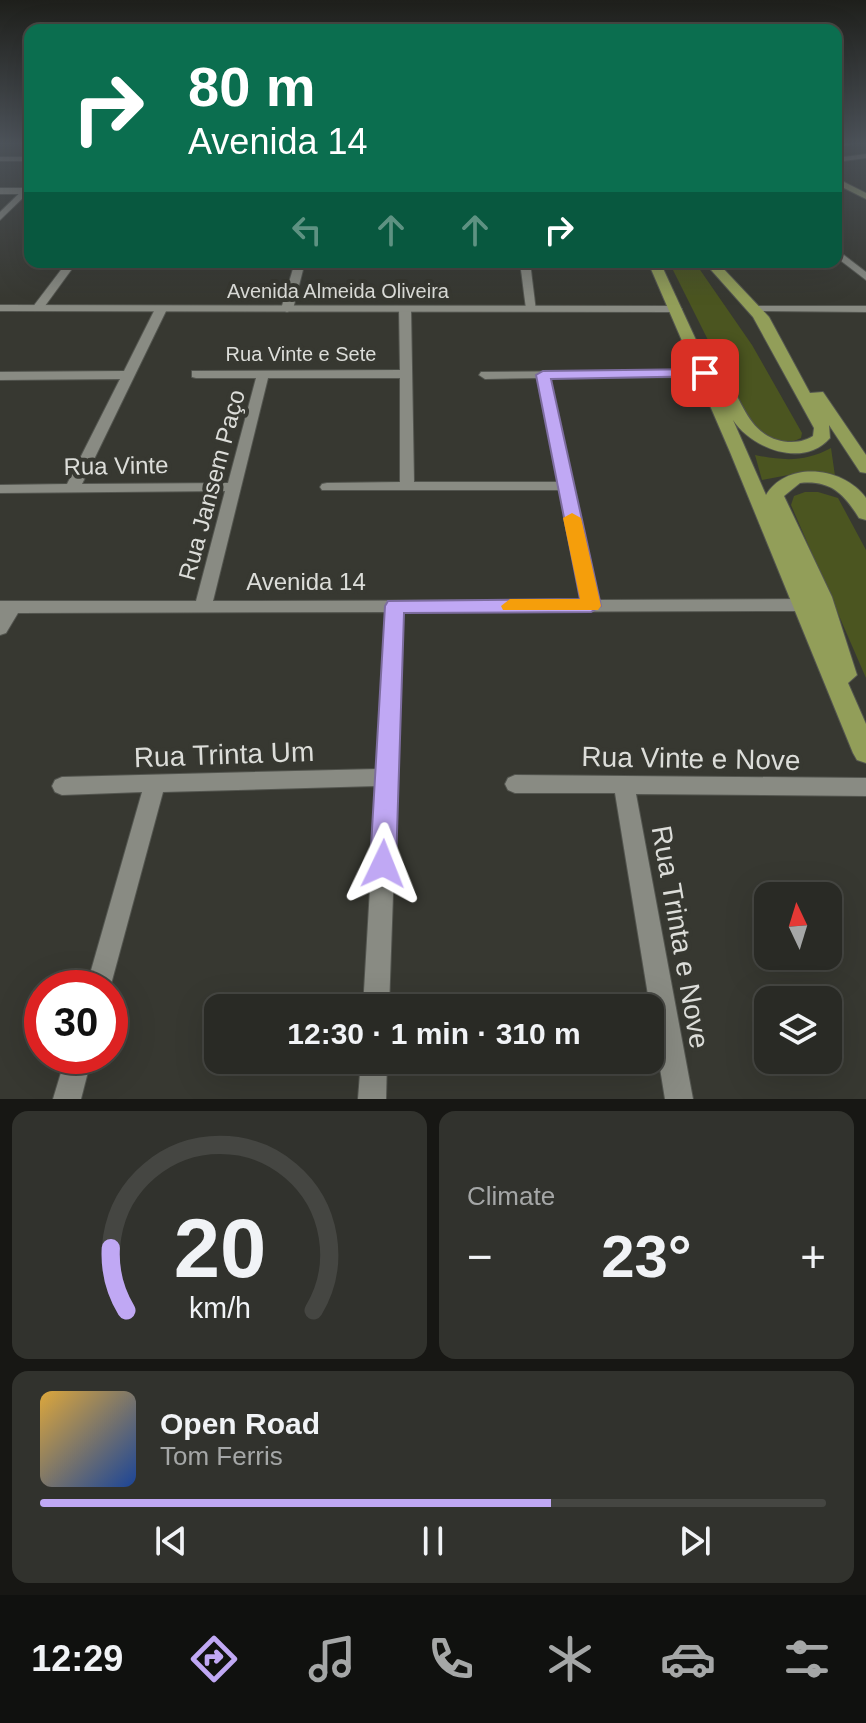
<!DOCTYPE html>
<html lang="en">
<head>
<meta charset="utf-8">
<style>
  body { margin:0; font-family:Arial,sans-serif; background:#31322d; color:#f1f3f6; height:100vh; display:flex; flex-direction:column; font-size:30px; white-space:nowrap }
  * { box-sizing:border-box; margin:0 }
  p { font-size:26px; color:#a5a7a7 }
  .icon { flex:none; width:44px; height:44px; fill:none; stroke:currentColor; stroke-width:2; stroke-linecap:round; stroke-linejoin:round }
  .map { position:relative; height:1099px; overflow:hidden }
  .side { display:flex; flex-direction:column; gap:12px; padding:12px; background:#171714; flex:1 }
  .side>* { flex:none }
  .banner { position:absolute; left:24px; top:24px; width:818px; height:244px; border-radius:16px; box-shadow:0 8px 32px #0002,0 0 0 2px #454642; background:#0b6e4f; color:#fff; overflow:hidden }
  .needle { width:52px; rotate:356deg }
  .fabs { position:absolute; left:754px; top:882px; display:grid; gap:16px }
  .fabs a { display:grid; place-items:center; width:88px; height:88px; border-radius:16px; background:#292a25; box-shadow:0 8px 32px #0002,0 0 0 2px #454642; font-size:40px }
  .speed { position:absolute; left:24px; top:970px; display:flex; gap:16px; font-size:40px; font-weight:700; text-align:center }
  .speed>* { display:grid; place-content:center; width:104px; height:104px; border-radius:50%; background:#292a25; box-shadow:0 8px 32px #0002,0 0 0 2px #454642; line-height:1 }
  .speed .limit { border:12px solid #d22; background:#fff; color:#111 }
  .pin { position:absolute; display:grid; place-items:center; width:68px; height:68px; color:#fff; margin:-34px; border-radius:16px; box-shadow:0 4px 12px #0006 }
  .me { position:absolute; width:88px; margin:-44px; rotate:2deg; stroke-linejoin:round; filter:drop-shadow(0 0 6px #0008) }
  .turn { display:flex; align-items:center; gap:28px; height:168px; padding:0 32px; font-size:36px }
  .turn .icon { width:104px; height:104px; stroke-width:2.5 }
  .turn b { display:block; font-size:56px; line-height:68px }
  .lanes { display:flex; align-items:center; height:76px; padding:0 32px; background:#0003; justify-content:center; gap:40px; direction:ltr }
  .lanes .off { opacity:.35 }
  .big { font-size:60px; font-weight:700; line-height:1.1 }
  .side .card { flex:1; display:flex; flex-direction:column; justify-content:center; gap:12px; min-width:0; padding:0 28px; border-radius:16px; background:#31322d }
  .side .dial { align-items:center; gap:0 }
  .dial svg { height:208px; overflow:visible; fill:none; stroke:#454642; stroke-width:7; stroke-linecap:round; text-anchor:middle }
  .dial text { fill:#f1f3f6; stroke:none }
  .song { display:flex; align-items:center; gap:24px }
  .cover { width:96px; height:96px; border-radius:12px; background:linear-gradient(135deg,hsl(40 70% 55%),hsl(220 70% 35%)) }
  .played { height:8px; border-radius:4px; background:linear-gradient(90deg,#c0a8f4 65%,#454642 65%) }
  .keys { display:flex; justify-content:space-around; direction:ltr }
  .heat { display:flex; justify-content:space-between; align-items:center; font-size:44px; direction:ltr }
  .side .tiles { flex:1; display:grid; gap:12px; grid-template-columns:1fr 1fr }
  .card:last-child { grid-column:span 2 }
  .trip { position:absolute; left:204px; top:994px; width:460px; height:80px; border-radius:16px; background:#292a25; box-shadow:0 8px 32px #0002,0 0 0 2px #454642; font-weight:700; line-height:80px; text-align:center }
  .dock { display:flex; height:128px; justify-content:space-around; align-items:center; background:#10110f; color:#a5a7a7 }
  .dock .icon { width:56px; height:56px }
  .dock .selected { color:#c0a8f4 }
  .dock b { font-size:36px; color:#f1f3f6 }
  .map>svg:first-child { display:block }
</style>
</head>
<body>
<div class="map">
<svg width="866" height="1099" viewBox="0 0 866 1099">
  <rect width="100%" height="100%" fill="#373831"/>
  <!-- green -->
  <g fill="#4b5520">
    <path d="M 669,262 L 696,264 L 752,345 L 802,433 L 801,438 C 784,447 771,441 755,434 Z"/>
    <path d="M 831,448 L 835,476 L 799,473 L 762,480 L 755,455 C 784,461 805,462 831,448 Z"/>
    <path d="M 805,492 L 818,492 L 838,498 L 866,550 L 866,678 L 791,505 L 794,496 Z"/>
  </g>
  <g fill="none" stroke-linecap="round" stroke-linejoin="round">
    <!-- service casing -->
    <g stroke="#53554f" stroke-width="2">
      <path id="service" d="M 866,154 L 866,158 L 836,162 L 836,158 Z"/>
    </g>
    <!-- minor casing -->
    <g stroke="#53554f" stroke-width="2">
      <g id="minor">
        <rect x="0" y="157" width="30" height="4"/>
        <path d="M 0,188 L 25,188 L 29,191 L 25,194 L 0,194 Z"/>
        <path d="M 836,249 L 866,272 L 866,280 L 836,257 Z"/>
        <path d="M 67,262 L 77,262 L 42,310 L 34,310 L 32,308 Z"/>
        <path d="M 295,262 L 305,262 L 293,309 L 287,312 L 281,309 Z"/>
        <path d="M 520,262 L 530,262 L 536,311 L 526,309 Z"/>
        <path d="M 405,306 L 411,309 L 414,482 L 558,482 L 537,378 L 485,379 L 479,375 L 481,372 L 709,370 L 709,376 L 705,377 L 550,378 L 598,600 L 803,599 L 812,605 L 803,611 L 403,612 L 389,1008 L 363,1008 L 376,786 L 163,792 L 110,988 L 86,988 L 142,792 L 62,795 L 55,792 L 52,786 L 55,780 L 62,777 L 377,769 L 386,612 L 18,613 L 6,633 L 0,635 L 0,601 L 196,601 L 225,491 L 0,493 L 0,485 L 67,484 L 120,379 L 0,380 L 0,372 L 124,371 L 155,309 L 165,307 L 167,309 L 82,484 L 228,483 L 256,378 L 196,378 L 192,377 L 192,371 L 400,370 L 399,309 ZM 268,378 L 400,378 L 400,482 L 327,483 L 322,484 L 320,487 L 322,490 L 560,490 L 581,600 L 213,601 Z"/>
        <path d="M 756,306 L 866,306 L 866,312 L 752,311 L 750,309 Z"/>
        <path d="M 515,775 L 866,778 L 866,796 L 636,794 L 693,1099 L 665,1099 L 615,793 L 515,793 L 508,790 L 505,784 L 508,778 Z"/>
        <path d="M 66,1056 L 92,1056 L 81,1099 L 53,1099 Z"/>
        <path d="M 361,1060 L 387,1060 L 386,1099 L 358,1099 Z"/>
      </g>
    </g>
    <!-- tertiary casing -->
    <g stroke="#53554f" stroke-width="2">
      <g id="tertiary">
        <path d="M 30,183 L 30,191 L 0,220 L 0,212 Z"/>
        <path d="M 0,305 L 676,306 L 682,309 L 676,312 L 0,311 Z"/>
      </g>
    </g>
    <!-- secondary casing -->
    <g stroke="#53554f" stroke-width="2">
      <g id="secondary">
        <path d="M 836,144 L 852,144 L 836,147 Z"/>
        <path d="M 836,178 L 866,193 L 866,199 L 836,184 Z"/>
      </g>
    </g>
    <!-- primary casing -->
    <g stroke="#53554f" stroke-width="2">
      <path id="primary" d="M 648,262 L 660,262 L 714,379 L 727,377 C 743,404 751,439 788,442 C 798,442 805,441 813,436 L 814,428 L 753,317 L 704,262 L 717,262 L 769,317 L 810,393 L 823,392 L 866,455 L 866,473 L 860,472 L 829,425 L 830,438 C 803,469 751,448 733,420 L 766,495 C 787,460 844,467 866,498 L 866,520 L 859,518 C 844,494 831,480 800,483 L 784,496 L 832,597 L 857,675 L 848,683 L 866,724 L 866,763 L 857,760 L 853,753 L 730,452 Z"/>
    </g>
    <!-- service -->
    <use href="#service" fill="#898b83" fill-rule="evenodd"/>
    <!-- minor -->
    <use href="#minor" fill="#898b83" fill-rule="evenodd"/>
    <!-- tertiary -->
    <use href="#tertiary" fill="#898b83" fill-rule="evenodd"/>
    <!-- secondary -->
    <use href="#secondary" fill="#8e956e" fill-rule="evenodd"/>
    <!-- primary -->
    <use href="#primary" fill="#929e59" fill-rule="evenodd"/>
  </g>
  <!-- sky -->
  <linearGradient id="sky" x2="0" y2="1"><stop stop-color="#1e1f1b"/><stop offset="0.48" stop-color="#4d535a"/><stop offset="1" stop-color="#4d535a" stop-opacity="0"/></linearGradient>
  <rect width="866" height="298" fill="url(#sky)"/>
  <!-- route -->
  <path fill="#c0a8f4" stroke="#7d6d9f" stroke-width="2" d="M 705,369 L 712,373 L 710,376 L 551,379 L 601,606 L 591,612 L 404,613 L 396,864 L 392,872 L 383,875 L 374,872 L 370,864 L 385,606 L 388,601 L 580,599 L 536,375 L 543,371 Z"/>
  <!-- slow -->
  <path fill="#f59e0b" d="M 572,513 L 581,518 L 601,606 L 598,610 L 503,610 L 501,606 L 510,599 L 580,599 L 563,518 Z"/>
  <g text-anchor="middle" stroke-width="8" stroke-linejoin="round" paint-order="stroke">
    <!-- far-street labels -->
    <g font-size="20" fill="#dcddd9" stroke="#373831">
      <text x="338" y="298">Avenida Almeida Oliveira</text>
      <text x="301" y="361">Rua Vinte e Sete</text>
    </g>
    <!-- street labels -->
    <g font-size="24" fill="#dcddd9" stroke="#373831">
      <text transform="translate(116 466) rotate(-1)" y="8">Rua Vinte</text>
      <text transform="translate(212 485) rotate(-75)" y="8">Rua Jansem Paço</text>
      <text x="306" y="590">Avenida 14</text>
    </g>
    <!-- near-street labels -->
    <g font-size="28" fill="#dcddd9" stroke="#373831">
      <text transform="translate(224 754) rotate(-2)" y="10">Rua Trinta Um</text>
      <text transform="translate(691 758) rotate(1)" y="10">Rua Vinte e Nove</text>
      <text transform="translate(681 937) rotate(80)" y="10">Rua Trinta e Nove</text>
    </g>
  </g>
</svg>
<div class="fabs">
<a><svg class="needle" viewBox="-14 -14 28 28"><path d="M0-13l5 13h-10z" fill="#e53935"/><path d="M0 13l5-13h-10z" fill="#a5a7a7"/></svg></a>
<a><svg class="icon" aria-label="layers" viewBox="0 0 24 24"><path d="M12 4l9 5-9 5-9-5zM3 14l9 5 9-5"/></svg></a>
</div>
<div class="speed"><div class="limit">30</div></div>
<div class="pin" style="left:705px;top:373px;background:#d93025"><svg class="icon" aria-label="arrive" viewBox="0 0 24 24"><path d="M6 21V4h12l-3 4 3 4H6"/></svg></div>
<svg class="me" style="left:383px;top:864px" viewBox="-20 -20 40 40"><path d="M0-17L14 15 0 8-14 15z" fill="#c0a8f4" stroke="#fff" stroke-width="4"/></svg>
<div class="trip">12:30 · 1 min · 310 m</div>
<div class="banner">
<div class="turn"><svg class="icon" aria-label="right" viewBox="0 0 24 24"><path d="M7 20v-9h11M14 6l5 5-5 5"/></svg><div><b>80 m</b>Avenida 14</div></div>
<div class="lanes"><svg class="icon off" aria-label="left" viewBox="0 0 24 24"><path d="M17 20v-9H6M10 6l-5 5 5 5"/></svg><svg class="icon off" aria-label="ahead" viewBox="0 0 24 24"><path d="M12 20V5M6 11l6-6 6 6"/></svg><svg class="icon off" aria-label="ahead" viewBox="0 0 24 24"><path d="M12 20V5M6 11l6-6 6 6"/></svg><svg class="icon" aria-label="right" viewBox="0 0 24 24"><path d="M7 20v-9h11M14 6l5 5-5 5"/></svg></div>
</div>
</div>
<section class="side">
<div class="tiles">
<div class="card dial"><svg viewBox="0 0 100 80">
<path d="M14 69A42 42 0 1 1 86 69"/>
<path d="M14 69A42 42 0 0 1 8 45" stroke="#c0a8f4"/>
<text x="50" y="56" font-size="32" font-weight="700">20</text>
<text x="50" y="72" font-size="11">km/h</text>
</svg></div>
<div class="card"><p>Climate</p>
<div class="heat"><a>−</a><b class="big">23°</b><a>+</a></div>
</div>
<div class="card">
<div class="song"><i class="cover"></i><div><b>Open Road</b><p>Tom Ferris</p></div></div>
<div class="played"></div>
<div class="keys"><svg class="icon" aria-label="previous" viewBox="0 0 24 24"><path d="M18 5L8 12l10 7zM5 5v14"/></svg><svg class="icon" aria-label="pause" viewBox="0 0 24 24"><path d="M8 5v14M16 5v14"/></svg><svg class="icon" aria-label="next" viewBox="0 0 24 24"><path d="M6 5l10 7-10 7zM19 5v14"/></svg></div>
</div>
</div>
</section>
<nav class="dock">
<b>12:29</b>
<svg class="icon selected" aria-label="directions" viewBox="0 0 24 24"><path d="M12 3l9 9-9 9-9-9zM9 14v-3h6M13 9l2 2-2 2"/></svg>
<svg class="icon" aria-label="music" viewBox="0 0 24 24"><path d="M9 18V5l10-2v13"/><circle cx="6" cy="18" r="3"/><circle cx="16" cy="16" r="3"/></svg>
<svg class="icon" aria-label="phone" viewBox="0 0 24 24"><path d="M5 4h4l2 5-3 2q2 4 5 5l2-3 5 2v4C11 20 4 13 5 4z"/></svg>
<svg class="icon" aria-label="climate" viewBox="0 0 24 24"><path d="M12 3v18M4 7l16 10M4 17L20 7"/></svg>
<svg class="icon" aria-label="car" viewBox="0 0 24 24"><path d="M5 17H2v-5l4-1 3-4h7l3 4 3 1v5h-3M9 17h6M6 11h13"/><circle cx="7" cy="17" r="2"/><circle cx="17" cy="17" r="2"/></svg>
<svg class="icon" aria-label="filters" viewBox="0 0 24 24"><path d="M4 7h16M4 17h16"/><circle cx="9" cy="7" r="2"/><circle cx="15" cy="17" r="2"/></svg>
</nav>
</body>
</html>
